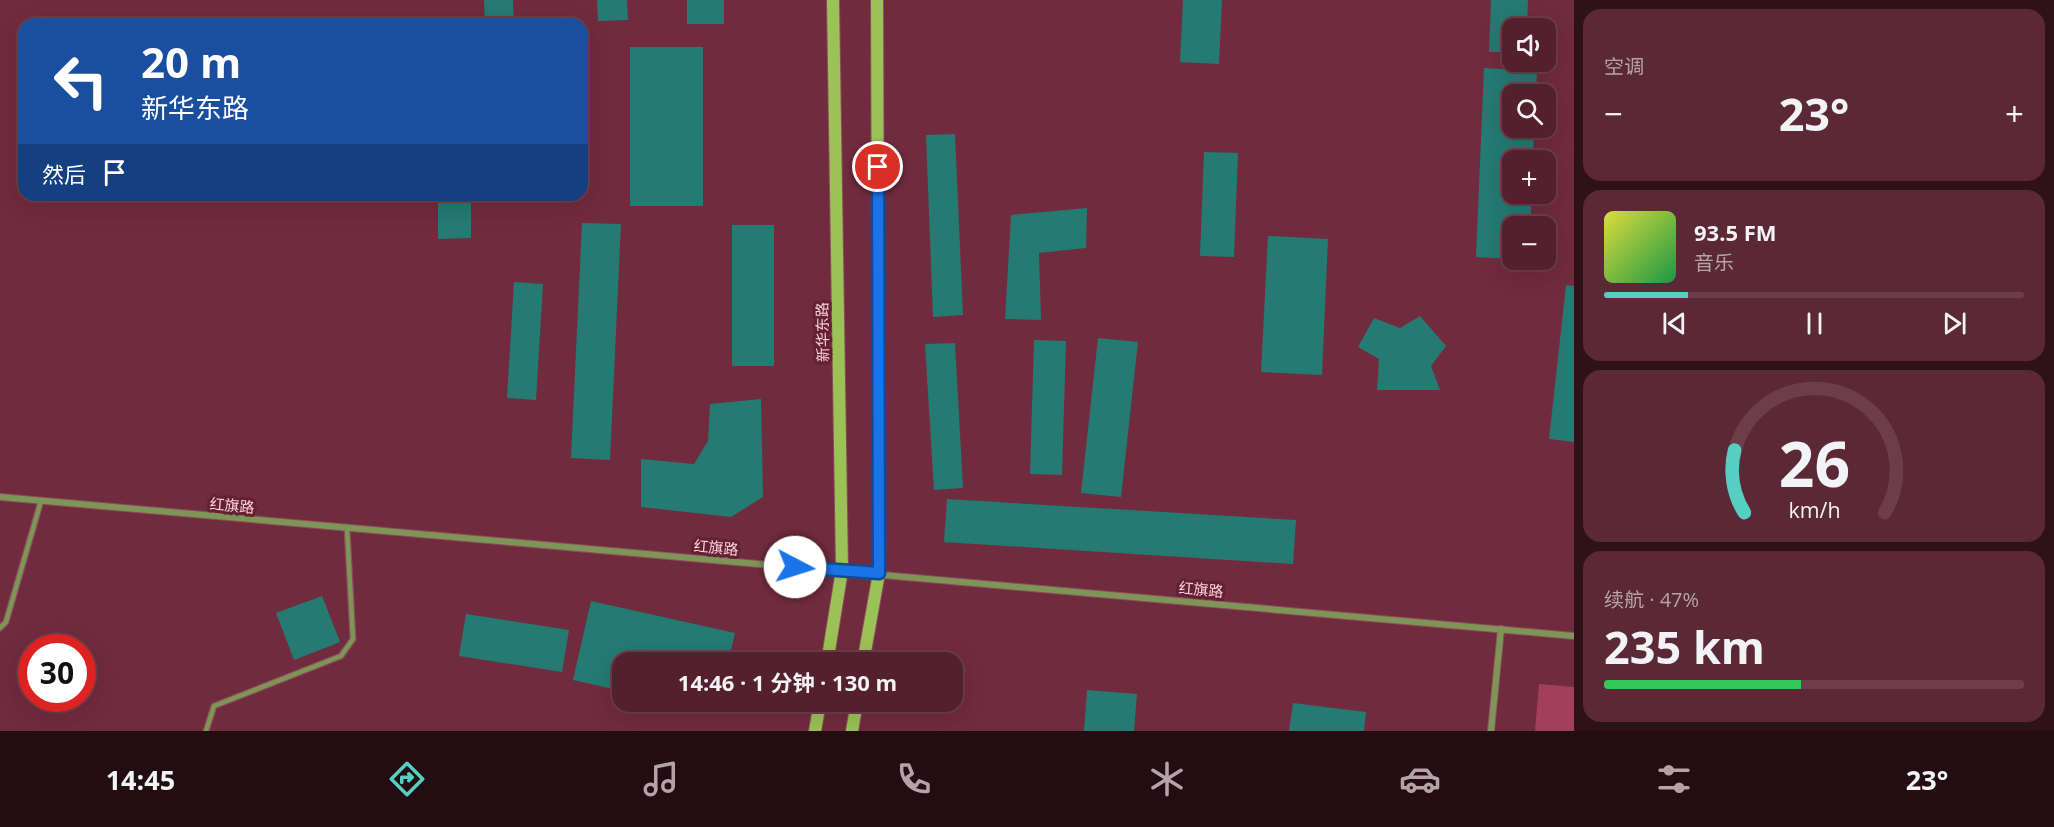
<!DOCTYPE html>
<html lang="zh">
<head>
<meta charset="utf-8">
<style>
  body { margin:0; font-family:"Open Sans","Noto Sans SC",sans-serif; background:#5b2836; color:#f1f3f6; height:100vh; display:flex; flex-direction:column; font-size:22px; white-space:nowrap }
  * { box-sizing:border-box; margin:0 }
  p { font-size:20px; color:#b6a3aa }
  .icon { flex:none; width:33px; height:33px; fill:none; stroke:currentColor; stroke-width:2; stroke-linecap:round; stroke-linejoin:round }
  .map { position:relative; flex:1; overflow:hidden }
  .sheet { display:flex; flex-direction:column; gap:9px; padding:9px; background:#2f1219; width:480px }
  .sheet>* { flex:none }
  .top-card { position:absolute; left:18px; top:18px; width:570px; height:183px; border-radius:18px; box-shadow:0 6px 24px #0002,0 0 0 2px #6b3e4a; background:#1a4fa0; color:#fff; overflow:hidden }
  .fabs { position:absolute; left:1502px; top:18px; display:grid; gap:12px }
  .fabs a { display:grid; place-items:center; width:54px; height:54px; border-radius:12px; background:#55202e; box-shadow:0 6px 24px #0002,0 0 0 2px #6b3e4a; font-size:30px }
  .speed { position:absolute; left:18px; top:634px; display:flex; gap:12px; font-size:30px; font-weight:700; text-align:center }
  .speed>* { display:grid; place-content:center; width:78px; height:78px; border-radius:50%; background:#55202e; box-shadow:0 6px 24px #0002,0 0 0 2px #6b3e4a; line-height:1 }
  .speed .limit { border:9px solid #d22; background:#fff; color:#111 }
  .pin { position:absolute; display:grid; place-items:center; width:51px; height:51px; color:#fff; margin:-26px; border:3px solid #fff; border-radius:50%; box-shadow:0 2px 6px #0007 }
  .me { position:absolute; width:66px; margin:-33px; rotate:95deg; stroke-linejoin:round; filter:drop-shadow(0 0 4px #0008) }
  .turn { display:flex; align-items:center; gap:21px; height:126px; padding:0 24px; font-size:27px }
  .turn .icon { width:78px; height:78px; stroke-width:2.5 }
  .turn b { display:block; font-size:42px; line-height:51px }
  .then { display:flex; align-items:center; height:57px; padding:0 24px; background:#0003; gap:12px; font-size:22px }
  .big { font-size:45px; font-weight:700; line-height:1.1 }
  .sheet .tile { flex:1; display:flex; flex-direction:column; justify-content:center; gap:9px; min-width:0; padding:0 21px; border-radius:18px; background:#5b2836 }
  .sheet .dial { align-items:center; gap:0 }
  .dial svg { height:156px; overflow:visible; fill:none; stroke:#6b3e4a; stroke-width:7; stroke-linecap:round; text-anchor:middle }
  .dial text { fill:#f1f3f6; stroke:none }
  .song { display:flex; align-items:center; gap:18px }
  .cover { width:72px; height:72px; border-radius:9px; background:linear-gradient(135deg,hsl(60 70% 55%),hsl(140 70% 35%)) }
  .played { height:6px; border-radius:3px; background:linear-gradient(90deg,#57cec2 20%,#6b3e4a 20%) }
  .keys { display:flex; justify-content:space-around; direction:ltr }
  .heat { display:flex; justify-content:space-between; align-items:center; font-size:33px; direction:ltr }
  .charge { height:9px; border-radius:4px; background:linear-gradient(90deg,#34c759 47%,#6b3e4a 0) }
  .trip { position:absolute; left:612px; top:652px; width:351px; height:60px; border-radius:18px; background:#55202e; box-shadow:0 6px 24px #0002,0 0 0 2px #6b3e4a; font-weight:700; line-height:60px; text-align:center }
  .dock { display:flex; height:96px; justify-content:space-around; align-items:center; background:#220d12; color:#b6a3aa }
  .dock .icon { width:42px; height:42px }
  .dock .active { color:#57cec2 }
  .dock b { font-size:27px; color:#f1f3f6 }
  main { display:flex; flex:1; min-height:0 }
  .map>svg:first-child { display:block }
</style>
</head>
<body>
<main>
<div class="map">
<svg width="1574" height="731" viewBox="0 0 1574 731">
  <rect width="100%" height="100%" fill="#712b3e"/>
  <!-- green -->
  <path fill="#a23f5a" d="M 1539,684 L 1574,687 L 1574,731 L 1535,731 Z"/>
  <!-- building -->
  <g fill="#257a72">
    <path d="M 484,0 L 513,0 L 514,24 L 485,24 Z"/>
    <path d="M 597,0 L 627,0 L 628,20 L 598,21 Z"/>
    <rect x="687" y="0" width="37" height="24"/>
    <path d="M 1183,0 L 1222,0 L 1219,64 L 1180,62 Z"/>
    <path d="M 1491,0 L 1528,0 L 1527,28 L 1512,28 L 1512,52 L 1489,52 Z"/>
    <rect x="630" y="47" width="73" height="159"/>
    <path d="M 1484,68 L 1537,71 L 1536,94 L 1512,94 L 1512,128 L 1534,128 L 1533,160 L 1512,160 L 1512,194 L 1532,194 L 1530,226 L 1512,226 L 1512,259 L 1476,257 Z"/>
    <path d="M 955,134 L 963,315 L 933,317 L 926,135 Z"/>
    <path d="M 1204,152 L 1238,153 L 1234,257 L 1200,256 Z"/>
    <path d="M 438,195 L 471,195 L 471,238 L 438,239 Z"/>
    <path d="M 1087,208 L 1086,248 L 1039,253 L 1041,320 L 1005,319 L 1011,215 Z"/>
    <path d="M 582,223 L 621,224 L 610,460 L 571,458 Z"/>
    <rect x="732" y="225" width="42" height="141"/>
    <path d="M 1268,236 L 1328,239 L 1322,375 L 1261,372 Z"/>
    <path d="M 514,282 L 543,284 L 536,400 L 507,398 Z"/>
    <path d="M 1566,285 L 1574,286 L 1574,442 L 1549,439 Z"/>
    <path d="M 1420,316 L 1446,346 L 1431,366 L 1440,390 L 1377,390 L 1379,359 L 1358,347 L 1374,318 L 1400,328 Z"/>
    <path d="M 1098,338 L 1138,342 L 1121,497 L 1081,493 Z"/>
    <path d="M 1034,340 L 1066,341 L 1062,475 L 1030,474 Z"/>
    <path d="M 955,343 L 963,488 L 934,490 L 925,344 Z"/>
    <path d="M 761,399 L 763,497 L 731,517 L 641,507 L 641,459 L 694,464 L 708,441 L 710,404 Z"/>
    <path d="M 947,499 L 1296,520 L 1293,564 L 944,542 Z"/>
    <path d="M 322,596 L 340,642 L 294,660 L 276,613 Z"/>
    <path d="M 591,601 L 735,633 L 728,663 L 622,663 L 622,691 L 573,680 Z"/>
    <path d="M 466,614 L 569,630 L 562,672 L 459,656 Z"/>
    <path d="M 1087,690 L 1137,694 L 1134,731 L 1084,731 Z"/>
    <path d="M 675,702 L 720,702 L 717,712 Z"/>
    <path d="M 1293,703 L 1366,712 L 1364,731 L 1289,731 Z"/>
  </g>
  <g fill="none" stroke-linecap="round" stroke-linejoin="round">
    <!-- service casing -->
    <g stroke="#8d4c5d" stroke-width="7">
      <g id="service">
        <path d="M 0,628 L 6,622 L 41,501"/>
        <path d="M 206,731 L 214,706 L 341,656 L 353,639 L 347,528"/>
      </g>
    </g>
    <!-- minor casing -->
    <g stroke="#8d4c5d" stroke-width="8">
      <g id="minor">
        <path d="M 0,497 L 1574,636"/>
        <path d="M 1491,731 L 1501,629"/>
      </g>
    </g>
    <!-- secondary casing -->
    <g stroke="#8d4c5d" stroke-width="14">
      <g id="secondary">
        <path d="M 827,663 L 842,570 L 833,0"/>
        <path d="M 863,663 L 879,573 L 877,0"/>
        <path d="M 815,731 L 820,702"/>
        <path d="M 852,731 L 857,702"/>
      </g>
    </g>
    <!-- service -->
    <use href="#service" stroke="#7d9655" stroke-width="4.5"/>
    <!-- minor -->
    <use href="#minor" stroke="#7d9655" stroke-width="6"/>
    <!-- secondary -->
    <use href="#secondary" stroke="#9bc256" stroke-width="12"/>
  </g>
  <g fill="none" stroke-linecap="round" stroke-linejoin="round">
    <!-- route casing -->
    <g stroke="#114b97" stroke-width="15">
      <path id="route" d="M 795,567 L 879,573 L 878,167"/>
    </g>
    <!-- route -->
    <use href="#route" stroke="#1a73e8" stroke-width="10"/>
  </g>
  <g text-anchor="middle" stroke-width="6" stroke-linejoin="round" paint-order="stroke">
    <!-- street labels -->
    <g font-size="15" fill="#fcd0d8" stroke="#642034">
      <text transform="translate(823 332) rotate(-91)" y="5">新华东路</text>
      <text transform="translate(232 506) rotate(5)" y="5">红旗路</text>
      <text transform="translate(716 548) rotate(5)" y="5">红旗路</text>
      <text transform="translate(1201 590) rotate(5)" y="5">红旗路</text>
    </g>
  </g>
</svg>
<div class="fabs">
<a><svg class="icon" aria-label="sound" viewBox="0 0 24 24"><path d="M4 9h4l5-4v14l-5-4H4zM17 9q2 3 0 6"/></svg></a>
<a><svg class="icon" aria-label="search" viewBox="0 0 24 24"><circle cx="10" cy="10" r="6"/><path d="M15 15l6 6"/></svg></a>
<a>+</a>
<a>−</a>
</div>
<div class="speed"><div class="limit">30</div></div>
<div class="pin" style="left:878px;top:167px;background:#d93025"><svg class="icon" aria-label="arrive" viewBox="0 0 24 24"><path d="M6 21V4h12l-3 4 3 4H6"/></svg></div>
<svg class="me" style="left:795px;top:567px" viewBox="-20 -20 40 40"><circle r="19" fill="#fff"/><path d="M0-13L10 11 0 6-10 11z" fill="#1a73e8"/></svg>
<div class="trip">14:46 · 1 分钟 · 130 m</div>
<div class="top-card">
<div class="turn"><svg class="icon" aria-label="left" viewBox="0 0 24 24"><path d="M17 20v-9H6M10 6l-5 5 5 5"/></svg><div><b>20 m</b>新华东路</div></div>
<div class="then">然后<svg class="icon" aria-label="arrive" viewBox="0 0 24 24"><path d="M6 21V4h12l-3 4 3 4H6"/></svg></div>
</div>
</div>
<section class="sheet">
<div class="tile"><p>空调</p>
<div class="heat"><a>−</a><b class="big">23°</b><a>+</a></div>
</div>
<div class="tile">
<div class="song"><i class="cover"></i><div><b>93.5 FM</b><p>音乐</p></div></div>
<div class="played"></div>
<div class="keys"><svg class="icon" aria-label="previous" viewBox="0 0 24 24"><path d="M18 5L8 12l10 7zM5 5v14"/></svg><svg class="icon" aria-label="pause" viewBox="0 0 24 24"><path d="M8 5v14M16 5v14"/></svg><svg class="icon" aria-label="next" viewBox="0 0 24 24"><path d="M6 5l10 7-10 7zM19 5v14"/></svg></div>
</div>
<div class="tile dial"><svg viewBox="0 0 100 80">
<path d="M14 69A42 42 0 1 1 86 69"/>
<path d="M14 69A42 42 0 0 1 9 37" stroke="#57cec2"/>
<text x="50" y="56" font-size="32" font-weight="700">26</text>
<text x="50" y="72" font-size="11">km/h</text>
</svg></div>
<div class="tile"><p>续航 · 47%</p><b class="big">235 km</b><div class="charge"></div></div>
</section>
</main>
<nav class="dock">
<b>14:45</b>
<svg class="icon active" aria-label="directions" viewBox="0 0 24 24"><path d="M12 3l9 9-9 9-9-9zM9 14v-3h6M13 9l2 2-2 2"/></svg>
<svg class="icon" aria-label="music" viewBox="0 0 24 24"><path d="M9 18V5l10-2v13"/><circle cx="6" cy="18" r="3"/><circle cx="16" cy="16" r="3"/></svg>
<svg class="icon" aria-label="phone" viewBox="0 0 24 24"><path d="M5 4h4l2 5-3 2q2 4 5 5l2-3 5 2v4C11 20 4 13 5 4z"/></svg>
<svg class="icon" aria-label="climate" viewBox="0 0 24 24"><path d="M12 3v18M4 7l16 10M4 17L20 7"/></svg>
<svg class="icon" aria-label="car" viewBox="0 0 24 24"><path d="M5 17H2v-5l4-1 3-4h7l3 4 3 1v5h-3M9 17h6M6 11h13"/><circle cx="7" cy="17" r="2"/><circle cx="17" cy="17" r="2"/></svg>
<svg class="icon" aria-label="filters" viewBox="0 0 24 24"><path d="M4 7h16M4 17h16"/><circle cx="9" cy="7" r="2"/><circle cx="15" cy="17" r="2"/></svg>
<b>23°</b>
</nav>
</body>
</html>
